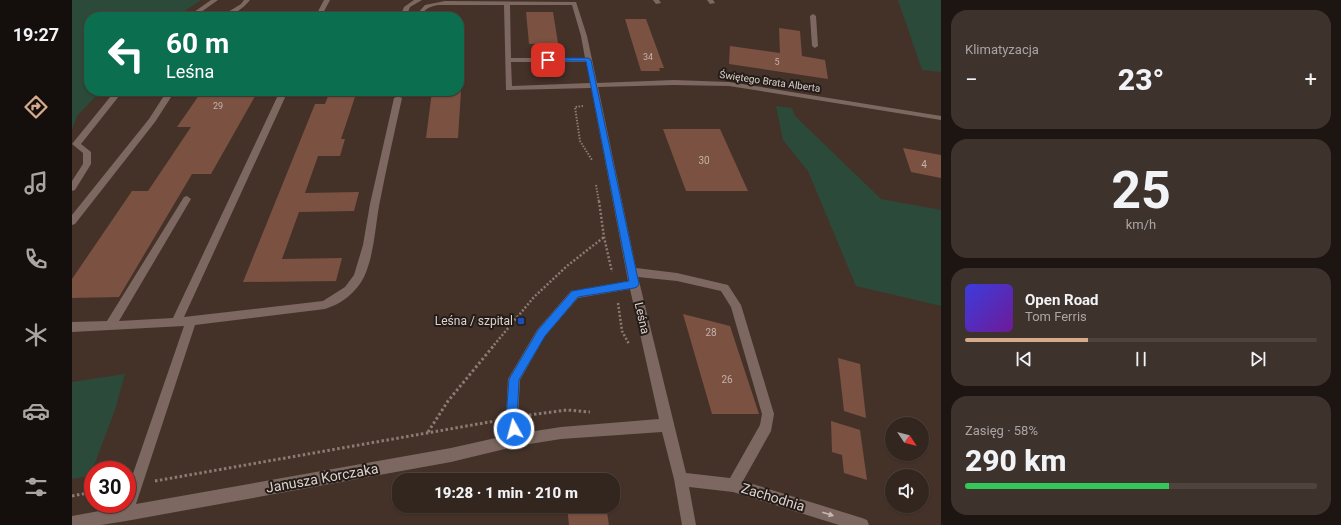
<!DOCTYPE html>
<html lang="pl">
<head>
<meta charset="utf-8">
<style>
  body { margin:0; font-family:Roboto,sans-serif; background:#3e322c; color:#f1f3f6; height:100vh; display:flex; flex-direction:column; font-size:15px; white-space:nowrap }
  * { box-sizing:border-box; margin:0 }
  p { font-size:13px; color:#a9a5a4 }
  .icon { flex:none; width:22px; height:22px; fill:none; stroke:currentColor; stroke-width:2; stroke-linecap:round; stroke-linejoin:round }
  .map { position:relative; flex:1; overflow:hidden }
  .drawer { display:flex; flex-direction:column; gap:10px; padding:10px; background:#1c1511; width:400px }
  .drawer>* { flex:none }
  .hud { position:absolute; left:12px; top:12px; width:380px; height:84px; border-radius:16px; box-shadow:0 1px 3px #0004,0 0 0 1px #4e433d; background:#0b6e4f; color:#fff; overflow:hidden }
  .needle { width:26px; rotate:125deg }
  .fabs { position:absolute; left:813px; top:417px; display:grid; gap:8px }
  .fabs a { display:grid; place-items:center; width:44px; height:44px; border-radius:50%; background:#33261f; box-shadow:0 1px 3px #0004,0 0 0 1px #4e433d; font-size:20px }
  .speed { position:absolute; left:12px; top:461px; display:flex; gap:8px; font-size:20px; font-weight:700; text-align:center }
  .speed>* { display:grid; place-content:center; width:52px; height:52px; border-radius:50%; background:#33261f; box-shadow:0 1px 3px #0004,0 0 0 1px #4e433d; line-height:1 }
  .speed .limit { border:6px solid #d22; background:#fff; color:#111 }
  .pin { position:absolute; display:grid; place-items:center; width:34px; height:34px; color:#fff; margin:-17px; border-radius:8px; box-shadow:0 2px 6px #0006 }
  .me { position:absolute; width:44px; margin:-22px; rotate:353deg; stroke-linejoin:round; filter:drop-shadow(0 0 3px #0008) }
  .turn { display:flex; align-items:center; gap:14px; height:84px; padding:0 16px; font-size:18px }
  .turn .icon { width:52px; height:52px; stroke-width:2.5 }
  .turn b { display:block; font-size:28px; line-height:34px }
  .big { font-size:30px; font-weight:800; line-height:1.1 }
  .drawer .card { flex:1; display:flex; flex-direction:column; justify-content:center; gap:6px; min-width:0; padding:0 14px; border-radius:16px; background:#3e322c }
  .drawer .dial { align-items:center; gap:0 }
  .dial b { font-size:52px; line-height:1 }
  .song { display:flex; align-items:center; gap:12px }
  .cover { width:48px; height:48px; border-radius:6px; background:linear-gradient(135deg,hsl(240 70% 55%),hsl(280 70% 35%)) }
  .played { height:4px; border-radius:2px; background:linear-gradient(90deg,#d6ab8b 35%,#4e433d 35%) }
  .keys { display:flex; justify-content:space-around; direction:ltr }
  .heat { display:flex; justify-content:space-between; align-items:center; font-size:22px; direction:ltr }
  .charge { height:6px; border-radius:3px; background:linear-gradient(90deg,#34c759 58%,#4e433d 0) }
  .trip { position:absolute; left:320px; top:473px; width:228px; height:40px; border-radius:16px; background:#33261f; box-shadow:0 1px 3px #0004,0 0 0 1px #4e433d; font-weight:800; line-height:40px; text-align:center }
  main { display:flex; flex:1; min-height:0 }
  .tabs { display:flex; flex-direction:column; width:72px; justify-content:space-around; align-items:center; background:#140f0c; color:#a9a5a4 }
  .tabs .icon { width:28px; height:28px }
  .tabs .on { color:#d6ab8b }
  .tabs b { font-size:18px; color:#f1f3f6 }
  .map>svg:first-child { display:block }
</style>
</head>
<body>
<main>
<nav class="tabs">
<b>19:27</b>
<svg class="icon on" aria-label="directions" viewBox="0 0 24 24"><path d="M12 3l9 9-9 9-9-9zM9 14v-3h6M13 9l2 2-2 2"/></svg>
<svg class="icon" aria-label="music" viewBox="0 0 24 24"><path d="M9 18V5l10-2v13"/><circle cx="6" cy="18" r="3"/><circle cx="16" cy="16" r="3"/></svg>
<svg class="icon" aria-label="phone" viewBox="0 0 24 24"><path d="M5 4h4l2 5-3 2q2 4 5 5l2-3 5 2v4C11 20 4 13 5 4z"/></svg>
<svg class="icon" aria-label="climate" viewBox="0 0 24 24"><path d="M12 3v18M4 7l16 10M4 17L20 7"/></svg>
<svg class="icon" aria-label="car" viewBox="0 0 24 24"><path d="M5 17H2v-5l4-1 3-4h7l3 4 3 1v5h-3M9 17h6M6 11h13"/><circle cx="7" cy="17" r="2"/><circle cx="17" cy="17" r="2"/></svg>
<svg class="icon" aria-label="filters" viewBox="0 0 24 24"><path d="M4 7h16M4 17h16"/><circle cx="9" cy="7" r="2"/><circle cx="15" cy="17" r="2"/></svg>
</nav>
<div class="map">
<svg width="869" height="525" viewBox="0 0 869 525">
  <rect width="100%" height="100%" fill="#443229"/>
  <!-- green -->
  <g fill="#2b4a39">
    <path d="M 0,0 L 129,0 L 104,17 L 17,17 L 17,91 L 29,91 L 5,116 L 0,129 Z"/>
    <path d="M 826,0 L 869,0 L 869,72 L 850,70 Z"/>
    <path d="M 704,106 L 720,108 L 723,116 L 809,199 L 869,210 L 869,306 L 784,286 L 736,171 L 711,140 Z"/>
    <path d="M 53,374 L 43,410 L 18,476 L 0,479 L 0,382 Z"/>
  </g>
  <!-- building -->
  <g fill="#7b5142">
    <path d="M 454,12 L 481,12 L 486,43 L 457,44 Z"/>
    <path d="M 553,19 L 574,19 L 592,68 L 587,68 L 588,71 L 569,71 Z"/>
    <path d="M 707,28 L 728,31 L 730,56 L 753,60 L 756,79 L 657,64 L 658,46 L 708,53 Z"/>
    <path d="M 130,91 L 186,91 L 139,174 L 120,174 L 47,297 L 0,298 L 0,279 L 60,191 L 76,191 L 119,127 L 105,127 Z"/>
    <path d="M 258,91 L 285,91 L 269,139 L 273,139 L 268,156 L 246,156 L 233,193 L 287,192 L 282,211 L 227,212 L 210,259 L 270,258 L 264,281 L 171,282 L 243,104 L 253,104 Z"/>
    <path d="M 360,91 L 389,91 L 386,138 L 354,138 Z"/>
    <path d="M 591,129 L 648,129 L 676,191 L 614,191 Z"/>
    <path d="M 831,148 L 869,155 L 869,178 L 839,172 Z"/>
    <path d="M 611,314 L 658,326 L 687,414 L 640,414 Z"/>
    <path d="M 766,358 L 788,364 L 794,418 L 772,411 Z"/>
    <path d="M 759,421 L 788,430 L 795,480 L 772,473 L 770,455 L 760,452 Z"/>
    <path d="M 495,506 L 534,506 L 537,525 L 497,525 Z"/>
  </g>
  <g fill="none" stroke-linecap="round" stroke-linejoin="round">
    <!-- path-far2 -->
    <g stroke="#8a7b74" stroke-width="2" stroke-dasharray="1.5 1.5" stroke-linecap="butt">
      <path d="M 511,106 L 503,107 L 508,141 L 520,160"/>
      <path d="M 524,185 L 527,202"/>
    </g>
    <!-- path-far1 -->
    <g stroke="#8a7b74" stroke-width="2.5" stroke-dasharray="2 2" stroke-linecap="butt">
      <path d="M 527,201 L 532,237 L 540,272"/>
      <path d="M 546,303 L 550,331 L 557,344"/>
      <path d="M 422,345 L 462,297 L 495,266 L 532,237"/>
    </g>
    <!-- path -->
    <g stroke="#8a7b74" stroke-width="3" stroke-dasharray="2.5 2.5" stroke-linecap="butt">
      <path d="M 457,415 L 495,410 L 518,412"/>
      <path d="M 356,432 L 376,401 L 423,344"/>
      <path d="M 83,481 L 423,421"/>
      <path d="M 0,496 L 21,492"/>
    </g>
    <!-- minor -->
    <g fill="#7c6860" fill-rule="evenodd">
      <path d="M 139,0 L 146,0 L 122,17 L 115,17 Z"/>
      <path d="M 172,0 L 178,0 C 171,9 159,17 148,17 L 169,4 Z"/>
      <path d="M 252,0 L 258,0 L 249,17 L 243,17 Z"/>
      <path d="M 342,0 L 350,0 L 338,7 L 334,17 L 328,17 L 332,7 Z"/>
      <path d="M 581,0 L 587,0 L 589,3 L 584,4 Z"/>
      <path d="M 635,0 L 641,0 L 643,3 L 638,4 Z"/>
      <path d="M 373,1 L 504,2 L 515,36 L 525,83 L 602,80 L 657,82 L 869,116 L 869,120 L 657,86 L 602,85 L 526,87 L 564,268 L 605,273 L 656,285 L 669,305 L 702,414 L 699,431 L 671,481 L 790,518 L 795,520 L 797,525 L 767,525 L 661,492 L 617,487 L 624,525 L 610,525 L 602,479 L 590,432 L 489,439 L 445,446 L 379,462 L 54,521 L 29,525 L 0,525 L 0,516 L 49,507 L 50,504 L 55,504 L 55,491 L 112,326 L 0,332 L 0,322 L 35,321 L 112,197 L 115,196 L 119,199 L 47,321 L 101,318 L 208,91 L 216,91 L 112,317 L 251,301 L 273,287 L 282,275 L 291,245 L 298,204 L 322,98 L 326,96 L 330,98 C 322,134 314,170 307,206 C 303,229 302,255 292,277 C 284,293 269,304 253,309 L 123,325 L 64,504 L 379,448 L 437,435 L 434,418 L 436,379 L 465,330 L 499,291 L 556,281 L 519,88 L 434,90 L 432,5 L 366,5 C 360,6 354,8 351,13 L 356,17 L 349,17 L 345,14 L 353,5 ZM 438,5 L 500,5 L 509,36 L 513,58 L 439,58 ZM 439,62 L 514,62 L 518,83 L 440,86 ZM 566,277 L 605,281 L 649,291 L 659,307 L 690,414 L 688,425 L 658,478 L 614,473 ZM 558,289 L 587,419 L 489,427 L 450,433 L 446,418 L 448,380 L 473,336 L 506,298 Z"/>
      <path d="M 741,14 L 744,16 L 746,46 L 743,48 L 740,46 L 738,16 Z"/>
      <path d="M 43,91 L 51,91 L 9,144 L 19,152 L 19,164 L 3,190 L 0,191 L 0,181 L 11,164 L 11,153 L 0,144 Z"/>
      <path d="M 95,91 L 103,91 L 83,122 L 3,224 L 0,225 L 0,215 L 77,119 Z"/>
    </g>
  </g>
  <!-- one-way arrows -->
  <defs><path id="oneway-solid" d="M-6-.8H1V-3.2L6.5 0L1 3.2V.8H-6Z"/></defs>
  <use fill="#c6b8b1" href="#oneway-solid" transform="translate(756 514) rotate(17)"/>
  <!-- route -->
  <path fill="#1a73e8" stroke="#114b97" d="M 474,58 L 516,58 L 519,60 L 567,284 L 565,287 L 562,288 L 506,297 L 473,336 L 447,380 L 445,418 L 448,429 L 447,433 L 442,435 L 438,433 L 434,418 L 437,379 L 466,330 L 500,291 L 557,281 L 514,61 L 476,61 L 473,60 Z"/>
  <!-- markers -->
  <rect fill="#1a4fb4" stroke="#241c18" stroke-width="1.5" x="445" y="317" width="8" height="8" rx="2"/>
  <g text-anchor="middle" stroke-width="4" stroke-linejoin="round" paint-order="stroke">
    <!-- far-number labels -->
    <g font-size="9" fill="#c5b2aa">
      <text x="576" y="60">34</text>
      <text x="705" y="65">5</text>
      <text x="146" y="109">29</text>
    </g>
    <!-- far-street labels -->
    <g font-size="10" fill="#ded2cc" stroke="#241c18">
      <text transform="translate(698 81) rotate(8)" y="4">Świętego Brata Alberta</text>
    </g>
    <!-- number labels -->
    <g font-size="10" fill="#c5b2aa">
      <text x="632" y="164">30</text>
      <text x="852" y="168">4</text>
      <text x="639" y="336">28</text>
      <text x="655" y="383">26</text>
    </g>
    <!-- street labels -->
    <g font-size="12" fill="#ded2cc" stroke="#241c18">
      <text transform="translate(570 318) rotate(77)" y="4">Leśna</text>
    </g>
    <!-- poi labels -->
    <g font-size="12" fill="#ded2cc" stroke="#241c18" text-anchor="end">
      <text x="441" y="325">Leśna / szpital</text>
    </g>
    <!-- near-street labels -->
    <g font-size="14" fill="#ded2cc" stroke="#241c18">
      <text transform="translate(250 478) rotate(-10)" y="5">Janusza Korczaka</text>
      <text transform="translate(701 497) rotate(17)" y="5">Zachodnia</text>
    </g>
  </g>
</svg>
<div class="fabs">
<a><svg class="needle" viewBox="-14 -14 28 28"><path d="M0-13l5 13h-10z" fill="#e53935"/><path d="M0 13l5-13h-10z" fill="#a9a5a4"/></svg></a>
<a><svg class="icon" aria-label="sound" viewBox="0 0 24 24"><path d="M4 9h4l5-4v14l-5-4H4zM17 9q2 3 0 6"/></svg></a>
</div>
<div class="speed"><div class="limit">30</div></div>
<div class="pin" style="left:476px;top:60px;background:#d93025"><svg class="icon" aria-label="arrive" viewBox="0 0 24 24"><path d="M6 21V4h12l-3 4 3 4H6"/></svg></div>
<svg class="me" style="left:442px;top:429px" viewBox="-20 -20 40 40"><circle r="17" fill="#1a73e8" stroke="#fff" stroke-width="3"/><path d="M0-11L8 9 0 5-8 9z" fill="#fff"/></svg>
<div class="trip">19:28 · 1 min · 210 m</div>
<div class="hud">
<div class="turn"><svg class="icon" aria-label="left" viewBox="0 0 24 24"><path d="M17 20v-9H6M10 6l-5 5 5 5"/></svg><div><b>60 m</b>Leśna</div></div>
</div>
</div>
<section class="drawer">
<div class="card"><p>Klimatyzacja</p>
<div class="heat"><a>−</a><b class="big">23°</b><a>+</a></div>
</div>
<div class="card dial"><b>25</b><p>km/h</p></div>
<div class="card">
<div class="song"><i class="cover"></i><div><b>Open Road</b><p>Tom Ferris</p></div></div>
<div class="played"></div>
<div class="keys"><svg class="icon" aria-label="previous" viewBox="0 0 24 24"><path d="M18 5L8 12l10 7zM5 5v14"/></svg><svg class="icon" aria-label="pause" viewBox="0 0 24 24"><path d="M8 5v14M16 5v14"/></svg><svg class="icon" aria-label="next" viewBox="0 0 24 24"><path d="M6 5l10 7-10 7zM19 5v14"/></svg></div>
</div>
<div class="card"><p>Zasięg · 58%</p><b class="big">290 km</b><div class="charge"></div></div>
</section>
</main>
</body>
</html>
